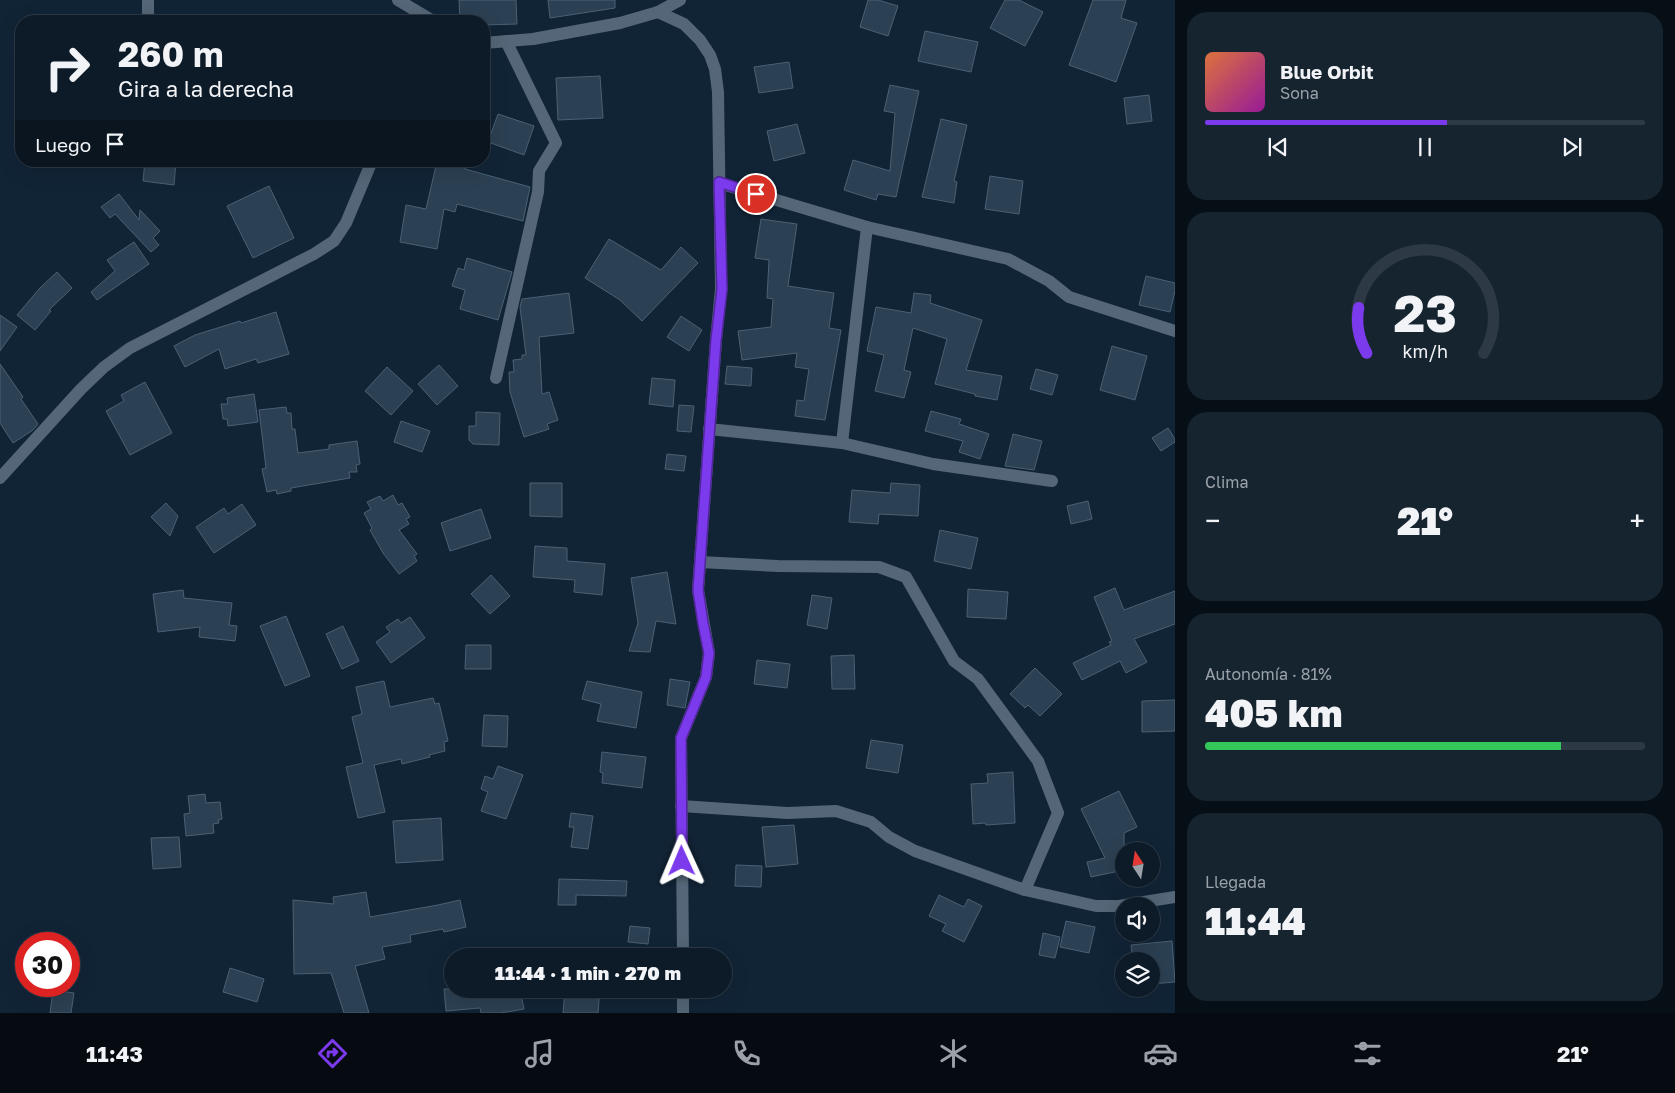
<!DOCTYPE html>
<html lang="es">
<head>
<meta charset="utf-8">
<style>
  body { margin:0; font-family:"Golos Text",sans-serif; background:#162430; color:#f1f3f6; height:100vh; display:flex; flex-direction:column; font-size:19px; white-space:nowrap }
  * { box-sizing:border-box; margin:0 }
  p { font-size:16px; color:#9aa1a8 }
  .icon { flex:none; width:28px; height:28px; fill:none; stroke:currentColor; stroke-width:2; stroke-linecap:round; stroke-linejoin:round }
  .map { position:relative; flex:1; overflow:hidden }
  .side { display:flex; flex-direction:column; gap:12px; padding:12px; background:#070f16; width:500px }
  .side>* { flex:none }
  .guide { position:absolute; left:15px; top:15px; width:475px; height:152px; border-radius:20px; box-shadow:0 5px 20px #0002,0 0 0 1px #2d3945; background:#0d1b28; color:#f1f3f6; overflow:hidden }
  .needle { width:32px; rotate:348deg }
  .controls { position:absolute; left:1115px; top:842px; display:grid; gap:10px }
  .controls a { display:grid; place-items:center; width:45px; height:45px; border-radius:50%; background:#0d1b28; box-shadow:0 5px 20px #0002,0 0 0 1px #2d3945; font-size:25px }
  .speed { position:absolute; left:15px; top:932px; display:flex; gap:10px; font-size:25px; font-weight:700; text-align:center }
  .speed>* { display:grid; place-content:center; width:65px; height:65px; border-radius:50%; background:#0d1b28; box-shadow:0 5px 20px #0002,0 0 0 1px #2d3945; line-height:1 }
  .speed .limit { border:8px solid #d22; background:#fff; color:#111 }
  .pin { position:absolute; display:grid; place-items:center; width:42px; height:42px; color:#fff; margin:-21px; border:2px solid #fff; border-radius:50%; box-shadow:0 1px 5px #0007 }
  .me { position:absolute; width:55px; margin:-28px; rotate:359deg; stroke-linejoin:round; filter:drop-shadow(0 0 4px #0008) }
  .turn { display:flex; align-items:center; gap:18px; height:105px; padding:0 20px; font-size:22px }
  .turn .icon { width:65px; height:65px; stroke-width:2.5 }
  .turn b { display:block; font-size:35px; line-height:42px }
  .then { display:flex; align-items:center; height:48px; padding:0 20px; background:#0003; gap:10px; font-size:19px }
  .big { font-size:38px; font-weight:800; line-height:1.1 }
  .side .card { flex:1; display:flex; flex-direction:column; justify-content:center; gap:8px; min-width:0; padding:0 18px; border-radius:20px; background:#162430 }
  .side .dial { align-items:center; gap:0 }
  .dial svg { height:130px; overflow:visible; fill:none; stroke:#2d3945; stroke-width:7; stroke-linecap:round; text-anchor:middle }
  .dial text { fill:#f1f3f6; stroke:none }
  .song { display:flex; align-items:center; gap:15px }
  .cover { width:60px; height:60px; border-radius:8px; background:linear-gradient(135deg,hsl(20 70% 55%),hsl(300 70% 35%)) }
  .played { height:5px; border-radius:2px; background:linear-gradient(90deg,#7c3aed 55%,#2d3945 55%) }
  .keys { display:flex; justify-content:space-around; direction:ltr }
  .heat { display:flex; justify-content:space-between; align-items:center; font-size:28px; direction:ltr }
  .charge { height:8px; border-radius:4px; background:linear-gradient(90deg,#34c759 81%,#2d3945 0) }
  .trip { position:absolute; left:444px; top:948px; width:288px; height:50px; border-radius:25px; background:#0d1b28; box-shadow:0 5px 20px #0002,0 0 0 1px #2d3945; font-weight:800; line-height:50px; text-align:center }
  .tabs { display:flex; height:80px; justify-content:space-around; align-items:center; background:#050b10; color:#9aa1a8 }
  .tabs .icon { width:35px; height:35px }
  .tabs .current { color:#7c3aed }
  .tabs b { font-size:22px; color:#f1f3f6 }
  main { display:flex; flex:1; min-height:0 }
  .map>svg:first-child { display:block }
</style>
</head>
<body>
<main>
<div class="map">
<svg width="1175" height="1013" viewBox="0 0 1175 1013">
  <rect width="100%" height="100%" fill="#112436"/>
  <!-- building -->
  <g fill="#2c4053" stroke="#4b6075">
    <path d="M 459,0 L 516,0 L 517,24 L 484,25 L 484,21 L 460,21 Z"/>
    <path d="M 548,0 L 615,0 L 615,8 L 550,18 Z"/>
    <path d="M 868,0 L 878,0 L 898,6 L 888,36 L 860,27 Z"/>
    <path d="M 1005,0 L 1019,0 L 1043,12 L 1025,46 L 990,28 Z"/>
    <path d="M 1093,0 L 1126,0 L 1121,18 L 1137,23 L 1116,82 L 1069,65 Z"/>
    <path d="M 925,31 L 978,42 L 971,72 L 918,61 Z"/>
    <path d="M 789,62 L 793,88 L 759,93 L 754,67 Z"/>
    <path d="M 600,76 L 603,118 L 558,120 L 556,78 Z"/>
    <path d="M 890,85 L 919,91 L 896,197 L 878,194 L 876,200 L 844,190 L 853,160 L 890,171 L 895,113 L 884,111 Z"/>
    <path d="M 1149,95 L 1152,121 L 1127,124 L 1124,98 Z"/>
    <path d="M 498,114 L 534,126 L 524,155 L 488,142 Z"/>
    <path d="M 941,119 L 967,125 L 954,181 L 957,182 L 954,203 L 922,197 Z"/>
    <path d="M 797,124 L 805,153 L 774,161 L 767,131 Z"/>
    <path d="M 145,161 L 176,161 L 174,185 L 143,181 Z"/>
    <path d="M 437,161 L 445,161 L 466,166 L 465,169 L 530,187 L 523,221 L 457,204 L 455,212 L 444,209 L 437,249 L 400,242 L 406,205 L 426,209 Z"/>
    <path d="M 990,176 L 1023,181 L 1019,214 L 985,209 Z"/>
    <path d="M 269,186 L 294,238 L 253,258 L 227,206 Z"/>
    <path d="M 119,194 L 139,220 L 140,210 L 160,231 L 153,238 L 159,245 L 151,252 L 115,214 L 110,218 L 101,207 Z"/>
    <path d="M 761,219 L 797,224 L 788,286 L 834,293 L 829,328 L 841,330 L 825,420 L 795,416 L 797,400 L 804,401 L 809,369 L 795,367 L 797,353 L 742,360 L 738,331 L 771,327 L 773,299 L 767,298 L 769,260 L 755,258 Z"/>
    <path d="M 609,239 L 661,270 L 681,247 L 698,263 L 642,321 L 620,300 L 585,278 Z"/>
    <path d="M 134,242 L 149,264 L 97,300 L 91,292 L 115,271 L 107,260 Z"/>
    <path d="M 467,258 L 512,272 L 498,320 L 460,309 L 465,290 L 452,286 L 458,268 L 464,270 Z"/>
    <path d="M 57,272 L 72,288 L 49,310 L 51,311 L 35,330 L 17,315 L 40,288 Z"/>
    <path d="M 1146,276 L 1175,283 L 1175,291 L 1170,312 L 1139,305 Z"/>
    <path d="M 569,293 L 574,333 L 539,337 L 542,394 L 549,392 L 558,420 L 547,424 L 549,429 L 524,437 L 510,392 L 509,372 L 514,372 L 513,360 L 522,359 L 522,355 L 526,355 L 520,307 L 522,299 Z"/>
    <path d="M 914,293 L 931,295 L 930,303 L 982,320 L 966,370 L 1002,376 L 997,400 L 975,396 L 975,394 L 935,384 L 947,339 L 913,328 L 904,370 L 911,372 L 904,398 L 875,391 L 884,355 L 867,351 L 876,307 L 911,313 Z"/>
    <path d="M 276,312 L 289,354 L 258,363 L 256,359 L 225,369 L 219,349 L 185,367 L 174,346 L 195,335 L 240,321 L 241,323 Z"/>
    <path d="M 0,315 L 17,327 L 0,351 Z"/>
    <path d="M 681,316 L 702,330 L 689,351 L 667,337 Z"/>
    <path d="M 1112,346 L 1147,356 L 1135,400 L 1100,390 Z"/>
    <path d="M 0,364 L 23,397 L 21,399 L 38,424 L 33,430 L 13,443 L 0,423 Z"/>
    <path d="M 439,365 L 458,386 L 437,405 L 418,384 Z"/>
    <path d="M 727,366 L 752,368 L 751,386 L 725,384 Z"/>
    <path d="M 387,367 L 413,391 L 391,415 L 365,391 Z"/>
    <path d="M 1036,369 L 1058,375 L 1052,395 L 1030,389 Z"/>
    <path d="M 652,378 L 675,380 L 673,407 L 649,404 Z"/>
    <path d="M 145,382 L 172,433 L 130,455 L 106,411 L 124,401 L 121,395 Z"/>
    <path d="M 254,394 L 258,422 L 228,426 L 227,419 L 223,419 L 221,404 L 228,404 L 227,398 Z"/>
    <path d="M 679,405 L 694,406 L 691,432 L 677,431 Z"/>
    <path d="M 286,407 L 287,413 L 291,413 L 292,429 L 295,429 L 298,453 L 329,449 L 329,445 L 357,441 L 360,464 L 356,465 L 357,472 L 349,472 L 350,478 L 291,488 L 291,491 L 277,494 L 276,490 L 267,492 L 262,469 L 266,468 L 259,410 Z"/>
    <path d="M 931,411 L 961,419 L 959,424 L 989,434 L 980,459 L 959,452 L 963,441 L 925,431 Z"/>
    <path d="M 476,412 L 500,413 L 499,445 L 473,444 L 469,440 L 469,426 L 476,426 Z"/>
    <path d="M 401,421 L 430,431 L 422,452 L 394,442 Z"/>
    <path d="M 1168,428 L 1175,439 L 1175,442 L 1161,451 L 1152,438 Z"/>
    <path d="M 1013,434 L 1042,441 L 1034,470 L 1005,466 Z"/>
    <path d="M 667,454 L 686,456 L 684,471 L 665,469 Z"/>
    <path d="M 530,483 L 562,483 L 562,517 L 530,516 Z"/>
    <path d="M 891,483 L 920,485 L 918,516 L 879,514 L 878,524 L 849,522 L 852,490 L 890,493 Z"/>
    <path d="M 393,495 L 398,505 L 402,503 L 410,517 L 406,519 L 409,524 L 399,530 L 417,554 L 414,556 L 417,561 L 399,574 L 383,553 L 370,530 L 372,528 L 364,513 L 371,509 L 367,502 L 380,496 L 383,501 Z"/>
    <path d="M 1088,501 L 1092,519 L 1071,524 L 1067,506 Z"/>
    <path d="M 166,503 L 178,516 L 170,536 L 151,517 Z"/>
    <path d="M 242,504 L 256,525 L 214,553 L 196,527 L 224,508 L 228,514 Z"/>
    <path d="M 481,509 L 491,538 L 450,551 L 441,523 Z"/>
    <path d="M 940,530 L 978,538 L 971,569 L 934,561 Z"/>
    <path d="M 535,546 L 567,548 L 567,561 L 605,564 L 602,595 L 574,592 L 575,580 L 533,577 Z"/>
    <path d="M 667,572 L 676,624 L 656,621 L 650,652 L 629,651 L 638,623 L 631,578 Z"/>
    <path d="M 491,575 L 510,596 L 490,614 L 471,594 Z"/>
    <path d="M 1115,588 L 1124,610 L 1175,591 L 1175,624 L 1134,639 L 1147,662 L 1126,673 L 1120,661 L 1082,680 L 1073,663 L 1111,645 L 1109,642 L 1112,641 L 1094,597 Z"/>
    <path d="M 968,589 L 1008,592 L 1006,619 L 967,617 Z"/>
    <path d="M 183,590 L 184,598 L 232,603 L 229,625 L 237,626 L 235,641 L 199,637 L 200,627 L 158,632 L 153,594 Z"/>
    <path d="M 812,595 L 832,598 L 827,629 L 807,625 Z"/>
    <path d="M 286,616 L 310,676 L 285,686 L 260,626 Z"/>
    <path d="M 410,617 L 425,638 L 391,663 L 376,642 L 390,632 L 386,627 L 398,619 L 401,623 Z"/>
    <path d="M 343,626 L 359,661 L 342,669 L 326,634 Z"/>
    <path d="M 466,645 L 491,645 L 491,669 L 465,669 Z"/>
    <path d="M 854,655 L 855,689 L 832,689 L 831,656 Z"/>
    <path d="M 757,660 L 790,664 L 787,688 L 754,684 Z"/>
    <path d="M 1035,668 L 1062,694 L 1040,716 L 1028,705 L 1025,708 L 1010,694 Z"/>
    <path d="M 670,679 L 690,682 L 685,708 L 667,705 Z"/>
    <path d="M 384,681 L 390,707 L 433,698 L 435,704 L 439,703 L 448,741 L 444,742 L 445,751 L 429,755 L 430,757 L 402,764 L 401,759 L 374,765 L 385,812 L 358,818 L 346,767 L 363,763 L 352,717 L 362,714 L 356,687 Z"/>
    <path d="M 587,681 L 642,692 L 636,728 L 597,721 L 601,704 L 582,699 Z"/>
    <path d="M 1175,700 L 1175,731 L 1142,732 L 1142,701 Z"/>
    <path d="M 484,715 L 508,716 L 507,747 L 482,746 Z"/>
    <path d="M 871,740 L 903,745 L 898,773 L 866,768 Z"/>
    <path d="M 602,752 L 646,757 L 642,788 L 602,783 L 603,773 L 600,772 Z"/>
    <path d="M 498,766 L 523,775 L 506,819 L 481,811 L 488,792 L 481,789 L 485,776 L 493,779 Z"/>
    <path d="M 1013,772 L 1015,823 L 986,825 L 985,823 L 973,824 L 971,784 L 988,783 L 987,774 Z"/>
    <path d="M 1119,791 L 1137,827 L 1124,833 L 1124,870 L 1091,877 L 1087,862 L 1105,858 L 1081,809 Z"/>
    <path d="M 205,794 L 206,803 L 220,802 L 222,819 L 218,820 L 219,823 L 213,824 L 214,833 L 186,836 L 184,814 L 190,813 L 188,796 Z"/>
    <path d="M 571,813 L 593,816 L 588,849 L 571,847 L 574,827 L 569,827 Z"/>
    <path d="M 441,818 L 443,860 L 396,863 L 393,821 Z"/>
    <path d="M 794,825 L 798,864 L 766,867 L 762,827 Z"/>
    <path d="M 179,837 L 181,867 L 153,869 L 151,838 Z"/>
    <path d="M 736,865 L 762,866 L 761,887 L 735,886 Z"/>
    <path d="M 559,879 L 627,881 L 626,896 L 576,895 L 576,905 L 558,905 Z"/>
    <path d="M 366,892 L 370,917 L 438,905 L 460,900 L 466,927 L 444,932 L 443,929 L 410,935 L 411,942 L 382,947 L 385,959 L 355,966 L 369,1013 L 344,1013 L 331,973 L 294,974 L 293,900 L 334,904 L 333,897 Z"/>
    <path d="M 939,895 L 964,907 L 968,899 L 982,906 L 964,942 L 942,931 L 946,924 L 929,916 Z"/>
    <path d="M 1066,921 L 1095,927 L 1089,953 L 1060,947 Z"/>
    <path d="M 630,926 L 650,928 L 648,944 L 628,942 Z"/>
    <path d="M 1043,933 L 1060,937 L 1055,958 L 1039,955 Z"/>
    <path d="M 1172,941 L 1175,982 L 1151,984 L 1151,961 L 1133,961 L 1131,945 Z"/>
    <path d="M 230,968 L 264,979 L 257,1002 L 223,992 Z"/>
    <path d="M 444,989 L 520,989 L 524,1009 L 501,1013 L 481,1013 L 480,1008 L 446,1011 Z"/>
    <path d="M 565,989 L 600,989 L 598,1013 L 563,1013 Z"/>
    <path d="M 53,990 L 74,993 L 71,1013 L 50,1013 Z"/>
  </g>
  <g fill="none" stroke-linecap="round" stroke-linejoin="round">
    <!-- minor -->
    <g stroke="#546677" stroke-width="12">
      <path d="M 148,0 L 148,21"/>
      <path d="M 398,0 L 433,21"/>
      <path d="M 658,12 L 684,24 L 700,40 L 710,55 L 715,69 L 718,92 L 721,289 L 716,340 L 698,590 L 709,653 L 706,677 L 681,738 L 683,956"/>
      <path d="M 484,43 L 533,39 L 620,23 L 658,12 L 680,0"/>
      <path d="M 719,183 L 867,227 L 1008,259 L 1049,281 L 1069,297 L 1175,331"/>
      <path d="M 496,378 L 538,192 L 539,171 L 556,143 L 506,41"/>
      <path d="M 709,429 L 842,443 L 933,464 L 1052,481"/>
      <path d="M 842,443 L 867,227"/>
      <path d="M 0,478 L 81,389 L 104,367 L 130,348 L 314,254 L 334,241 L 346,223 L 372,161"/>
      <path d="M 700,562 L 778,566 L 879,567 L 906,577 L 954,661 L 978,679 L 1038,761 L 1058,813 L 1025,890"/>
      <path d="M 681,806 L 787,813 L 836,811 L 871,822 L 889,837 L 915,851 L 1025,890 L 1096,906 L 1119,906 L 1175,897"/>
      <path d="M 683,989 L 683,1013"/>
    </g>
  </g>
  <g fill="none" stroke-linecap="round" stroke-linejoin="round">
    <!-- route casing -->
    <g stroke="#51269a" stroke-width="12">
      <path id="route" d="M 682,861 L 681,738 L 706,677 L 709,653 L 703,623 L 698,590 L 716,340 L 722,289 L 719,182 L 756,194"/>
    </g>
    <!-- route -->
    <use href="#route" stroke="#7c3aed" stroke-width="9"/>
  </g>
</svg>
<div class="controls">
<a><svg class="needle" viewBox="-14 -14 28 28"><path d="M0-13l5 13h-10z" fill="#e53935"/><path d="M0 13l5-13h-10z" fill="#9aa1a8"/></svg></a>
<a><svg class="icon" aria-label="sound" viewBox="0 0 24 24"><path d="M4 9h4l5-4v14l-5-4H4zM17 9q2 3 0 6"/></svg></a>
<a><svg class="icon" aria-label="layers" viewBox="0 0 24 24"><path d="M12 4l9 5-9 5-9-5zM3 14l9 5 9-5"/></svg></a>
</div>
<div class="speed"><div class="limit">30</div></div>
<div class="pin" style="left:756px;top:194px;background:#d93025"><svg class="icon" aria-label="arrive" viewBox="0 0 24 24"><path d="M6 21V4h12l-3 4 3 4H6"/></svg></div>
<svg class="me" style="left:682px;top:861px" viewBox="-20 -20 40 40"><path d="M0-17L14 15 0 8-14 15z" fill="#7c3aed" stroke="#fff" stroke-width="4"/></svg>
<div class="trip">11:44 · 1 min · 270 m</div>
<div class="guide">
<div class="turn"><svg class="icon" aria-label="right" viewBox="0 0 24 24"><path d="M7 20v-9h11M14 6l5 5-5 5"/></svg><div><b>260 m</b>Gira a la derecha</div></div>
<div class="then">Luego<svg class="icon" aria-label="arrive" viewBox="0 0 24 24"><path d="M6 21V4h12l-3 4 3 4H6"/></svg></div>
</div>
</div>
<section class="side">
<div class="card">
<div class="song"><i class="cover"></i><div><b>Blue Orbit</b><p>Sona</p></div></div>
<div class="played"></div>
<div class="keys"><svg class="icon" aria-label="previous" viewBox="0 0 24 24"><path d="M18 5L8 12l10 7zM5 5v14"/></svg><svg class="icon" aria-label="pause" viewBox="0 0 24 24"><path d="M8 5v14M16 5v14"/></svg><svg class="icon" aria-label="next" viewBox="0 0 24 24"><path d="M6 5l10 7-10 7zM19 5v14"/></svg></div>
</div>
<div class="card dial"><svg viewBox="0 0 100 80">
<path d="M14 69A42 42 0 1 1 86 69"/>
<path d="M14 69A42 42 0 0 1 9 41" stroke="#7c3aed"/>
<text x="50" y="56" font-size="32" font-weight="700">23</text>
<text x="50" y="72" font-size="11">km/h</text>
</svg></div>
<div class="card"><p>Clima</p>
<div class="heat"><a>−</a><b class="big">21°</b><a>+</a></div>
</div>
<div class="card"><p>Autonomía · 81%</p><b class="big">405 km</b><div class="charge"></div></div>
<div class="card"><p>Llegada</p><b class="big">11:44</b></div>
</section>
</main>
<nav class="tabs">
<b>11:43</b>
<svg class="icon current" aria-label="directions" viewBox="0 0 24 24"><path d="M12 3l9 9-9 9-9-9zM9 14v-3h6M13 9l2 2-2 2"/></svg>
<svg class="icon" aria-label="music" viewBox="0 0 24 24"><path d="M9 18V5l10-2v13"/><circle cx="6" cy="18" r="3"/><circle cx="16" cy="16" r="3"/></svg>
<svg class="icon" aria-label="phone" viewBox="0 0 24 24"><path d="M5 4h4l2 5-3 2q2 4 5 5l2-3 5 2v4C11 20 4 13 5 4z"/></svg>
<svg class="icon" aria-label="climate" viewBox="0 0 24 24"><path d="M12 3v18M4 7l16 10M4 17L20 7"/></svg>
<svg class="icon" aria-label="car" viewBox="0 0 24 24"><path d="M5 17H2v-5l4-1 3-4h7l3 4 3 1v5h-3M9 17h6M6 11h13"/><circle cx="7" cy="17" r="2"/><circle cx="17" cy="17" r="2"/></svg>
<svg class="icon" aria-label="filters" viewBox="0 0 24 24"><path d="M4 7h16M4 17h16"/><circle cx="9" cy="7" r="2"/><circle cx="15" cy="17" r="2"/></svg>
<b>21°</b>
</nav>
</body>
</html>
